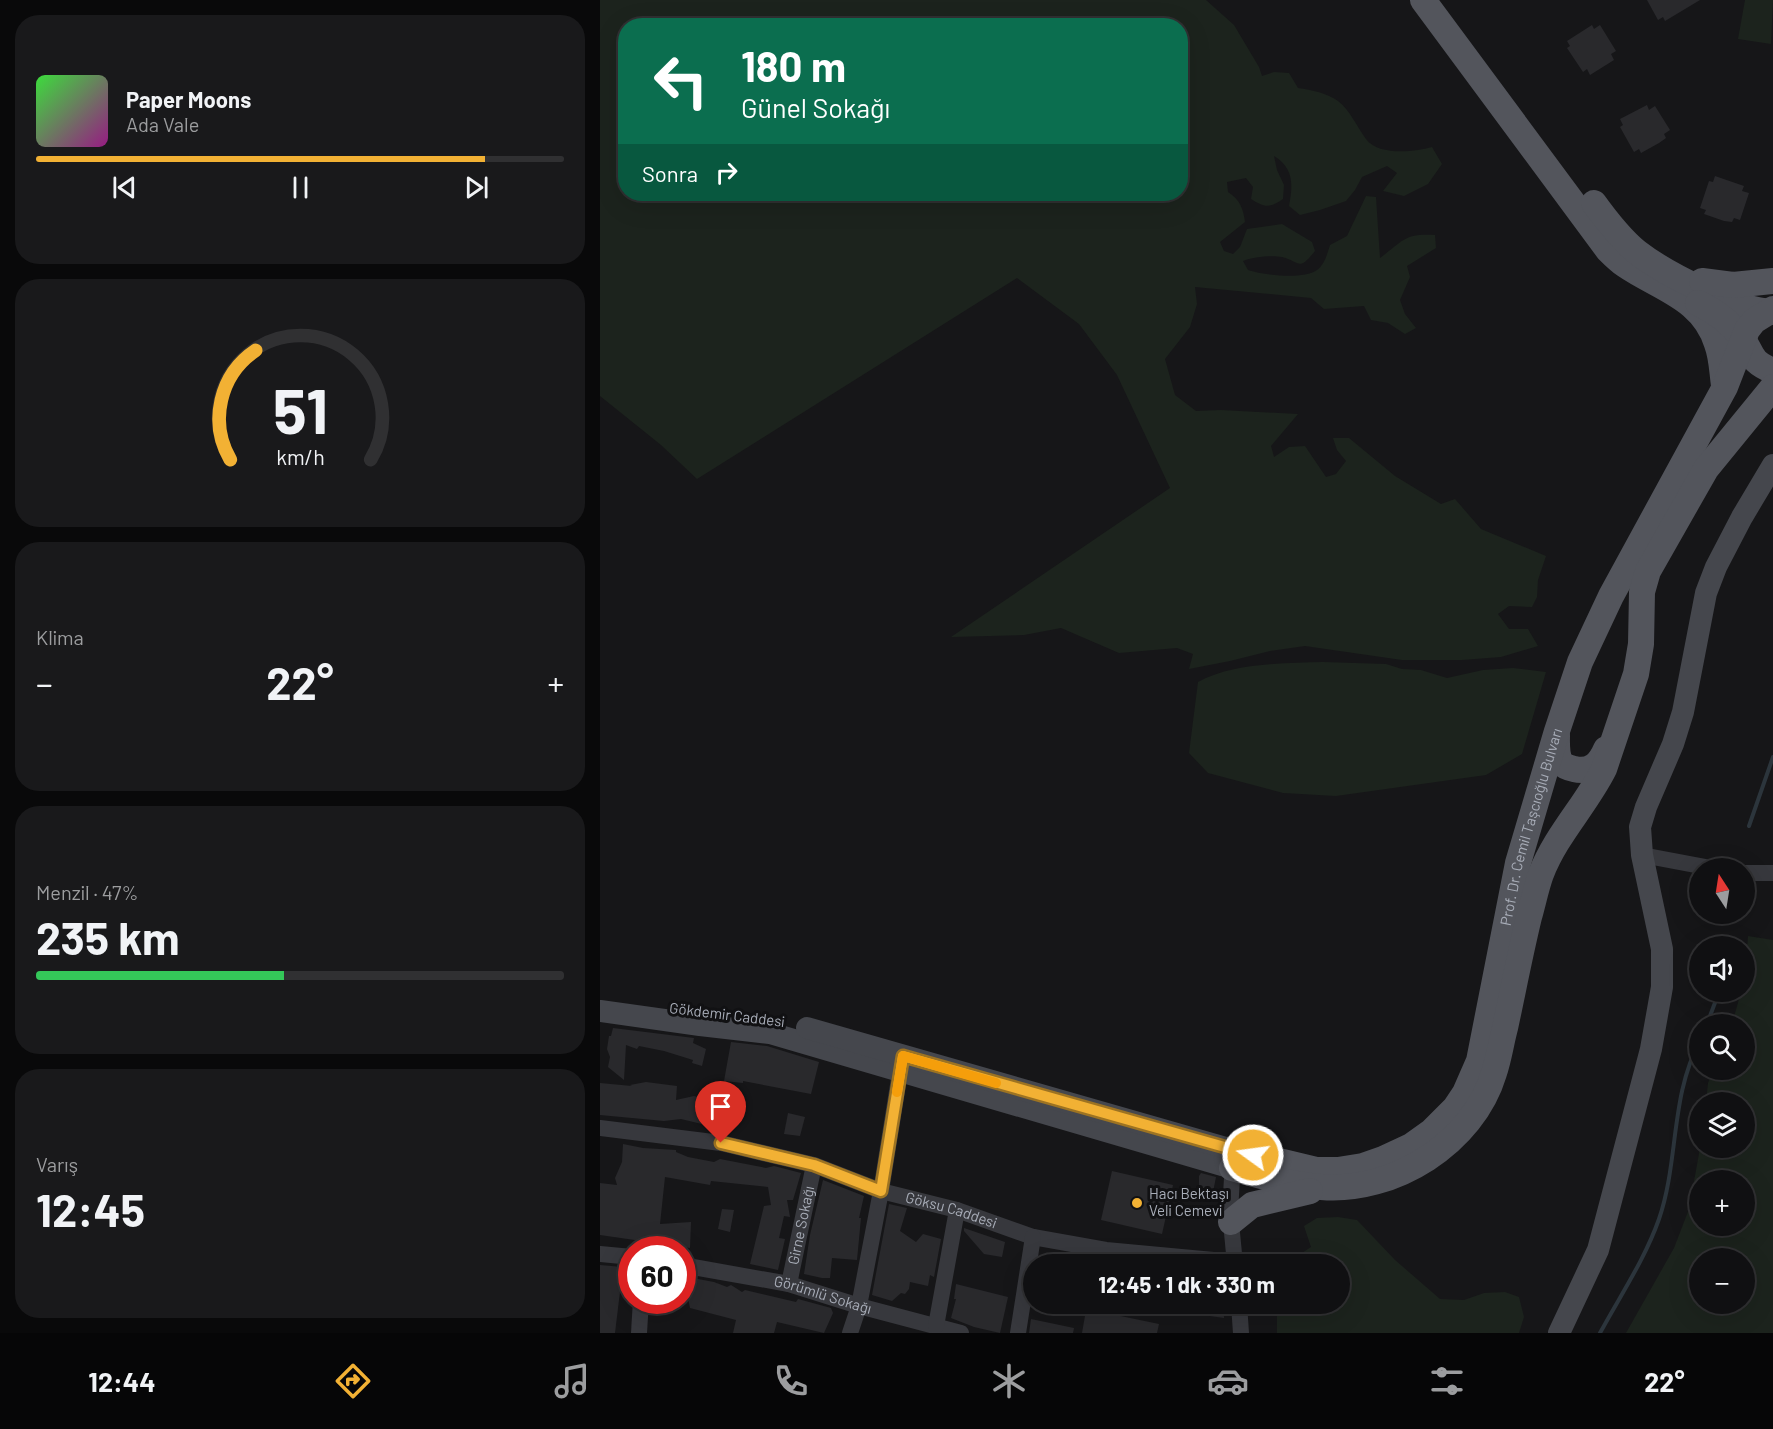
<!DOCTYPE html>
<html lang="tr">
<head>
<meta charset="utf-8">
<style>
  body { margin:0; font-family:Barlow,sans-serif; background:#19191b; color:#f1f3f6; height:100vh; display:flex; flex-direction:column; font-size:22px; white-space:nowrap }
  * { box-sizing:border-box; margin:0 }
  p { font-size:20px; color:#9c9d9f }
  .icon { flex:none; width:33px; height:33px; fill:none; stroke:currentColor; stroke-width:2; stroke-linecap:round; stroke-linejoin:round }
  .map { position:relative; flex:1; overflow:hidden }
  .panel { display:flex; flex-direction:column; gap:15px; padding:15px; background:#09090a; width:600px }
  .panel>* { flex:none }
  .guide { position:absolute; left:18px; top:18px; width:570px; height:183px; border-radius:24px; box-shadow:0 6px 24px #0002,0 0 0 2px #303032; background:#0b6e4f; color:#fff; overflow:hidden }
  .needle { width:39px; rotate:348deg }
  .fabs { position:absolute; left:1089px; top:858px; display:grid; gap:12px }
  .fabs a { display:grid; place-items:center; width:66px; height:66px; border-radius:50%; background:#101012; box-shadow:0 6px 24px #0002,0 0 0 2px #303032; font-size:30px }
  .speed { position:absolute; left:18px; top:1236px; display:flex; gap:12px; font-size:30px; font-weight:700; text-align:center }
  .speed>* { display:grid; place-content:center; width:78px; height:78px; border-radius:50%; background:#101012; box-shadow:0 6px 24px #0002,0 0 0 2px #303032; line-height:1 }
  .speed .limit { border:9px solid #d22; background:#fff; color:#111 }
  .pin { position:absolute; display:grid; place-items:center; width:51px; height:51px; color:#fff; margin:-62px -26px; border-radius:50% 50% 50% 0; rotate:-45deg; box-shadow:0 0 6px #0007 }
  .pin .icon { rotate:45deg }
  .me { position:absolute; width:66px; margin:-33px; rotate:284deg; stroke-linejoin:round; filter:drop-shadow(0 0 4px #0008) }
  .turn { display:flex; align-items:center; gap:21px; height:126px; padding:0 24px; font-size:27px }
  .turn .icon { width:78px; height:78px; stroke-width:2.5 }
  .turn b { display:block; font-size:42px; line-height:51px }
  .then { display:flex; align-items:center; height:57px; padding:0 24px; background:#0003; gap:12px; font-size:22px }
  .big { font-size:45px; font-weight:700; line-height:1.1 }
  .panel .card { flex:1; display:flex; flex-direction:column; justify-content:center; gap:9px; min-width:0; padding:0 21px; border-radius:24px; background:#19191b }
  .panel .dial { align-items:center; gap:0 }
  .dial svg { height:156px; overflow:visible; fill:none; stroke:#303032; stroke-width:7; stroke-linecap:round; text-anchor:middle }
  .dial text { fill:#f1f3f6; stroke:none }
  .song { display:flex; align-items:center; gap:18px }
  .cover { width:72px; height:72px; border-radius:9px; background:linear-gradient(135deg,hsl(120 70% 55%),hsl(310 70% 35%)) }
  .played { height:6px; border-radius:3px; background:linear-gradient(90deg,#f2b134 85%,#303032 85%) }
  .keys { display:flex; justify-content:space-around; direction:ltr }
  .heat { display:flex; justify-content:space-between; align-items:center; font-size:33px; direction:ltr }
  .charge { height:9px; border-radius:4px; background:linear-gradient(90deg,#34c759 47%,#303032 0) }
  .trip { position:absolute; left:423px; top:1254px; width:327px; height:60px; border-radius:30px; background:#101012; box-shadow:0 6px 24px #0002,0 0 0 2px #303032; font-weight:700; line-height:60px; text-align:center }
  .dock { display:flex; height:96px; justify-content:space-around; align-items:center; background:#060607; color:#9c9d9f }
  .dock .icon { width:42px; height:42px }
  .dock .selected { color:#f2b134 }
  .dock b { font-size:27px; color:#f1f3f6 }
  main { display:flex; flex:1; min-height:0 }
  .map>svg:first-child { display:block }
</style>
</head>
<body>
<main>
<section class="panel">
<div class="card">
<div class="song"><i class="cover"></i><div><b>Paper Moons</b><p>Ada Vale</p></div></div>
<div class="played"></div>
<div class="keys"><svg class="icon" aria-label="previous" viewBox="0 0 24 24"><path d="M18 5L8 12l10 7zM5 5v14"/></svg><svg class="icon" aria-label="pause" viewBox="0 0 24 24"><path d="M8 5v14M16 5v14"/></svg><svg class="icon" aria-label="next" viewBox="0 0 24 24"><path d="M6 5l10 7-10 7zM19 5v14"/></svg></div>
</div>
<div class="card dial"><svg viewBox="0 0 100 80">
<path d="M14 69A42 42 0 1 1 86 69"/>
<path d="M14 69A42 42 0 0 1 27 13" stroke="#f2b134"/>
<text x="50" y="56" font-size="32" font-weight="700">51</text>
<text x="50" y="72" font-size="11">km/h</text>
</svg></div>
<div class="card"><p>Klima</p>
<div class="heat"><a>−</a><b class="big">22°</b><a>+</a></div>
</div>
<div class="card"><p>Menzil · 47%</p><b class="big">235 km</b><div class="charge"></div></div>
<div class="card"><p>Varış</p><b class="big">12:45</b></div>
</section>
<div class="map">
<svg width="1173" height="1333" viewBox="0 0 1173 1333">
  <rect width="100%" height="100%" fill="#161618"/>
  <!-- green -->
  <g fill="#1c231d" fill-rule="evenodd">
    <path d="M 0,0 L 606,0 L 634,25 L 659,67 L 662,76 L 674,72 L 689,73 L 698,88 C 712,90 727,93 738,101 C 750,110 757,127 766,139 C 778,156 815,152 832,147 L 842,164 L 828,184 L 804,196 L 783,191 L 797,173 L 787,166 L 762,177 L 755,190 L 746,201 L 720,210 L 700,215 L 689,206 C 693,185 694,168 674,156 L 677,170 L 684,185 L 683,199 C 670,208 665,208 651,199 L 653,187 L 646,178 L 627,182 L 628,192 C 640,200 643,208 645,222 L 620,242 L 624,251 L 633,254 L 640,247 L 647,229 L 682,224 L 712,242 L 715,251 C 698,272 701,262 682,257 C 672,255 652,257 643,261 L 648,270 C 663,275 703,280 717,270 C 725,264 727,254 730,245 L 747,236 L 766,196 L 776,197 L 780,258 C 803,241 804,233 835,235 L 836,248 L 807,266 L 810,277 L 800,300 L 805,314 L 816,328 L 805,334 L 788,323 L 771,320 L 764,306 L 724,309 L 711,298 L 595,287 L 597,304 L 590,327 L 565,359 L 575,395 L 596,411 L 621,410 L 698,414 L 671,446 L 674,457 L 689,447 L 705,446 L 726,477 L 736,474 L 746,461 L 737,450 L 733,438 L 749,438 L 795,476 L 841,504 L 855,499 L 881,529 L 946,556 L 938,580 L 937,597 L 932,607 L 909,606 L 898,614 L 909,629 L 928,629 L 938,646 L 901,657 L 862,660 L 802,660 L 705,646 L 670,651 L 630,661 L 589,669 L 593,654 L 577,648 L 519,653 L 461,628 L 424,635 L 351,637 L 570,488 L 517,375 L 479,324 L 417,278 L 97,479 L 61,445 L 0,396 ZM 26,26 L 580,26 L 580,194 L 26,194 Z"/>
    <path d="M 1145,0 L 1173,0 L 1171,44 L 1138,39 Z"/>
    <path d="M 723,662 L 786,664 L 802,669 L 821,670 L 847,678 L 883,670 L 913,668 L 946,672 L 922,754 L 886,775 L 736,796 L 683,793 L 608,773 L 589,753 L 598,682 C 632,663 684,663 723,662 Z"/>
    <path d="M 1148,936 L 1173,940 L 1173,1333 L 1026,1333 L 1074,1248 L 1089,1209 L 1100,1148 L 1144,1148 L 1144,1102 L 1106,1102 L 1108,1083 L 1113,1070 L 1144,1070 L 1144,1024 L 1132,1024 L 1141,992 L 1144,992 ZM 1144,1180 L 1144,1226 L 1100,1226 L 1100,1180 ZM 1144,1258 L 1144,1304 L 1100,1304 L 1100,1258 Z"/>
    <path d="M 738,1217 L 757,1220 L 795,1260 L 840,1299 L 864,1300 L 884,1293 L 905,1292 L 919,1297 L 924,1317 L 919,1333 L 677,1333 L 677,1304 L 740,1304 L 740,1264 L 697,1264 L 699,1255 L 711,1247 L 704,1226 L 717,1218 Z"/>
  </g>
  <g fill="none" stroke-linecap="round" stroke-linejoin="round">
    <!-- stream -->
    <g stroke="#2c353c" stroke-width="4">
      <path d="M 1149,826 L 1173,757"/>
      <path d="M 1124,946 L 1125,939"/>
      <path d="M 1107,1024 L 1119,992"/>
      <path d="M 1000,1333 C 1020,1296 1045,1259 1059,1219 C 1079,1161 1070,1096 1100,1041"/>
    </g>
  </g>
  <!-- building -->
  <g fill="#29292c">
    <path d="M 1047,0 L 1100,0 L 1065,21 L 1063,17 L 1058,20 Z"/>
    <path d="M 992,25 L 994,29 L 1000,25 L 1016,51 L 1011,54 L 1014,60 L 990,75 L 987,69 L 983,72 L 967,48 L 970,46 L 967,41 Z"/>
    <path d="M 1047,105 L 1049,110 L 1055,106 L 1070,130 L 1064,134 L 1066,138 L 1059,143 L 1041,153 L 1039,149 L 1034,152 L 1020,127 L 1023,125 L 1020,119 Z"/>
    <path d="M 1115,176 L 1144,186 L 1142,191 L 1149,193 L 1140,220 L 1134,218 L 1132,222 L 1124,221 L 1104,214 L 1106,210 L 1100,208 L 1109,181 L 1113,182 Z"/>
    <path d="M 13,1028 L 94,1038 L 93,1043 L 106,1049 L 102,1066 L 92,1063 L 93,1060 L 64,1051 L 39,1046 L 37,1049 L 26,1045 L 24,1080 L 8,1067 L 10,1057 L 7,1049 L 9,1036 L 11,1036 Z"/>
    <path d="M 131,1042 L 167,1046 L 219,1062 L 211,1094 L 143,1081 L 143,1083 L 124,1081 Z"/>
    <path d="M 46,1082 L 77,1086 L 76,1100 L 94,1096 L 110,1100 L 106,1125 L 81,1119 L 64,1121 L 0,1115 L 0,1083 L 32,1086 L 30,1085 Z"/>
    <path d="M 188,1113 L 205,1117 L 200,1136 L 184,1134 Z"/>
    <path d="M 23,1144 L 43,1148 L 76,1150 L 76,1152 L 88,1157 L 114,1162 L 120,1159 L 166,1168 L 174,1166 L 201,1173 L 193,1200 L 187,1200 L 190,1217 L 184,1216 L 179,1238 L 185,1239 L 178,1270 L 150,1264 L 164,1206 L 171,1205 L 168,1187 L 111,1181 L 110,1185 L 65,1177 L 60,1224 L 91,1222 L 90,1248 L 0,1235 L 0,1183 L 17,1185 L 15,1178 L 22,1162 Z"/>
    <path d="M 512,1171 L 573,1185 L 562,1234 L 501,1220 Z"/>
    <path d="M 601,1173 L 616,1177 L 613,1192 L 599,1190 L 599,1176 Z"/>
    <path d="M 223,1180 L 264,1196 L 259,1218 L 261,1218 L 257,1260 L 232,1258 L 230,1278 L 222,1278 L 204,1274 L 210,1235 Z"/>
    <path d="M 289,1204 L 307,1208 L 300,1231 L 316,1242 L 323,1234 L 341,1239 L 334,1277 L 330,1275 L 328,1286 L 310,1282 L 309,1289 L 305,1294 L 301,1293 L 292,1301 L 272,1295 Z"/>
    <path d="M 122,1209 L 134,1210 L 130,1232 L 118,1229 Z"/>
    <path d="M 364,1228 L 405,1242 L 402,1257 L 384,1254 L 364,1231 Z"/>
    <path d="M 0,1265 L 23,1267 L 15,1333 L 0,1333 Z"/>
    <path d="M 82,1276 L 114,1282 L 127,1287 L 131,1285 L 142,1292 L 145,1290 L 196,1302 L 198,1299 L 231,1308 L 233,1313 L 224,1333 L 177,1322 L 174,1333 L 133,1333 L 136,1320 L 90,1308 L 88,1298 L 82,1297 Z"/>
    <path d="M 356,1284 L 408,1297 L 400,1333 L 374,1327 L 351,1318 L 356,1299 L 354,1299 Z"/>
    <path d="M 566,1304 L 623,1304 L 624,1318 L 566,1310 Z"/>
    <path d="M 486,1310 L 494,1313 L 506,1313 L 559,1324 L 557,1333 L 482,1333 Z"/>
    <path d="M 431,1319 L 474,1328 L 473,1333 L 429,1333 Z"/>
  </g>
  <g fill="none" stroke-linecap="round" stroke-linejoin="round">
    <!-- street -->
    <g stroke="#37383d" stroke-width="16">
      <path d="M 1042,855 L 1111,868"/>
      <path d="M 1144,873 L 1173,873"/>
      <path id="s1" d="M 0,1128 L 121,1143 L 214,1165 L 281,1191 L 357,1210 L 433,1237 L 506,1250 L 635,1262"/>
      <path d="M 633,1161 L 630,1212 L 635,1264"/>
      <path d="M 0,1254 L 32,1257"/>
      <path id="s2" d="M 82,1265 L 189,1284 L 259,1306 L 361,1333"/>
      <path id="s3" d="M 189,1284 L 214,1165"/>
      <path d="M 639,1304 L 641,1333"/>
      <path d="M 336,1326 L 357,1210"/>
      <path d="M 39,1333 L 41,1300"/>
      <path d="M 250,1333 L 259,1306 L 281,1191 L 302,1060"/>
      <path d="M 418,1333 L 433,1237"/>
    </g>
    <!-- secondary -->
    <g stroke="#45474d" stroke-width="22">
      <path d="M 0,1011 L 100,1025 L 170,1033 L 632,1168"/>
      <path d="M 207,1028 L 633,1150"/>
      <path d="M 959,1333 L 998,1250 L 1051,1049 L 1062,987 L 1062,949 L 1042,855 L 1040,827 L 1046,807 L 1073,744 L 1083,712 L 1106,593 L 1116,567 L 1142,517 L 1173,465"/>
    </g>
    <!-- primary -->
    <g stroke="#53555c" stroke-width="26">
      <path d="M 823,0 L 1008,250 C 1013,255 1019,261 1025,265 C 1060,289 1103,298 1117,344 C 1122,357 1122,372 1124,385"/>
      <path d="M 994,203 C 1007,221 1020,238 1037,252 C 1064,273 1139,312 1173,312"/>
      <path d="M 1102,281 L 1133,285 L 1173,281"/>
      <path d="M 1098,303 C 1115,311 1130,322 1142,338 C 1154,355 1149,361 1173,371"/>
      <path d="M 957,735 C 957,743 956,755 961,763 C 964,766 969,768 974,769 C 991,773 1000,763 1006,749"/>
      <path id="s4" d="M 633,1150 L 716,1170 L 738,1170 L 763,1166 L 783,1159 L 811,1146 L 832,1131 L 855,1108 L 865,1093 L 879,1061 L 918,863 L 957,731 L 980,662 L 1011,596 L 1125,387 L 1147,330 L 1154,321 L 1173,309"/>
      <path d="M 632,1168 C 662,1176 691,1185 721,1187 C 794,1193 873,1143 894,1073 C 899,1058 901,1043 905,1028 C 913,991 920,954 929,917 C 933,903 936,888 941,874 C 956,835 986,805 1004,769 L 1036,674 L 1041,644 L 1042,592 L 1048,571 L 1106,469 L 1173,387"/>
      <path d="M 631,1222 L 652,1205 L 710,1191"/>
    </g>
  </g>
  <g fill="none" stroke-linecap="round" stroke-linejoin="round">
    <!-- route casing -->
    <g stroke="#9d7322" stroke-width="15">
      <path id="route" d="M 121,1143 L 214,1165 L 281,1191 L 303,1056 L 653,1155"/>
    </g>
    <!-- route -->
    <use href="#route" stroke="#f2b134" stroke-width="10"/>
    <!-- slow -->
    <path stroke="#f59e0b" stroke-width="10" d="M 297,1092 L 303,1056 L 396,1083"/>
  </g>
  <!-- markers -->
  <circle fill="#f2b134" stroke="#111113" stroke-width="2" cx="537" cy="1203" r="6"/>
  <g text-anchor="middle" stroke-width="6" stroke-linejoin="round" paint-order="stroke">
    <!-- street labels -->
    <g font-size="15" fill="#a8adb8" stroke="#111113">
      <text dy="5" stroke="none"><textPath href="#s4" startOffset="536">Prof. Dr. Cemil Taşcıoğlu Bulvarı</textPath></text>
      <text transform="translate(127 1015) rotate(7)" y="5">Gökdemir Caddesi</text>
      <text dy="5" stroke="none"><textPath href="#s1" startOffset="362">Göksu Caddesi</textPath></text>
      <text dy="5" stroke="none"><textPath href="#s3" startOffset="60">Girne Sokağı</textPath></text>
      <text dy="5" stroke="none"><textPath href="#s2" startOffset="144">Görümlü Sokağı</textPath></text>
    </g>
    <!-- poi labels -->
    <g font-size="15" fill="#a8adb8" stroke="#111113" text-anchor="start">
      <text x="549" y="1199">Hacı Bektaşı<tspan x="549" dy="17">Veli Cemevi</tspan></text>
    </g>
  </g>
</svg>
<div class="fabs">
<a><svg class="needle" viewBox="-14 -14 28 28"><path d="M0-13l5 13h-10z" fill="#e53935"/><path d="M0 13l5-13h-10z" fill="#9c9d9f"/></svg></a>
<a><svg class="icon" aria-label="sound" viewBox="0 0 24 24"><path d="M4 9h4l5-4v14l-5-4H4zM17 9q2 3 0 6"/></svg></a>
<a><svg class="icon" aria-label="search" viewBox="0 0 24 24"><circle cx="10" cy="10" r="6"/><path d="M15 15l6 6"/></svg></a>
<a><svg class="icon" aria-label="layers" viewBox="0 0 24 24"><path d="M12 4l9 5-9 5-9-5zM3 14l9 5 9-5"/></svg></a>
<a>+</a>
<a>−</a>
</div>
<div class="speed"><div class="limit">60</div></div>
<div class="pin" style="left:121px;top:1143px;background:#d93025"><svg class="icon" aria-label="arrive" viewBox="0 0 24 24"><path d="M6 21V4h12l-3 4 3 4H6"/></svg></div>
<svg class="me" style="left:653px;top:1155px" viewBox="-20 -20 40 40"><circle r="17" fill="#f2b134" stroke="#fff" stroke-width="3"/><path d="M0-11L8 9 0 5-8 9z" fill="#fff"/></svg>
<div class="trip">12:45 · 1 dk · 330 m</div>
<div class="guide">
<div class="turn"><svg class="icon" aria-label="left" viewBox="0 0 24 24"><path d="M17 20v-9H6M10 6l-5 5 5 5"/></svg><div><b>180 m</b>Günel Sokağı</div></div>
<div class="then">Sonra<svg class="icon" aria-label="right" viewBox="0 0 24 24"><path d="M7 20v-9h11M14 6l5 5-5 5"/></svg></div>
</div>
</div>
</main>
<nav class="dock">
<b>12:44</b>
<svg class="icon selected" aria-label="directions" viewBox="0 0 24 24"><path d="M12 3l9 9-9 9-9-9zM9 14v-3h6M13 9l2 2-2 2"/></svg>
<svg class="icon" aria-label="music" viewBox="0 0 24 24"><path d="M9 18V5l10-2v13"/><circle cx="6" cy="18" r="3"/><circle cx="16" cy="16" r="3"/></svg>
<svg class="icon" aria-label="phone" viewBox="0 0 24 24"><path d="M5 4h4l2 5-3 2q2 4 5 5l2-3 5 2v4C11 20 4 13 5 4z"/></svg>
<svg class="icon" aria-label="climate" viewBox="0 0 24 24"><path d="M12 3v18M4 7l16 10M4 17L20 7"/></svg>
<svg class="icon" aria-label="car" viewBox="0 0 24 24"><path d="M5 17H2v-5l4-1 3-4h7l3 4 3 1v5h-3M9 17h6M6 11h13"/><circle cx="7" cy="17" r="2"/><circle cx="17" cy="17" r="2"/></svg>
<svg class="icon" aria-label="filters" viewBox="0 0 24 24"><path d="M4 7h16M4 17h16"/><circle cx="9" cy="7" r="2"/><circle cx="15" cy="17" r="2"/></svg>
<b>22°</b>
</nav>
</body>
</html>
